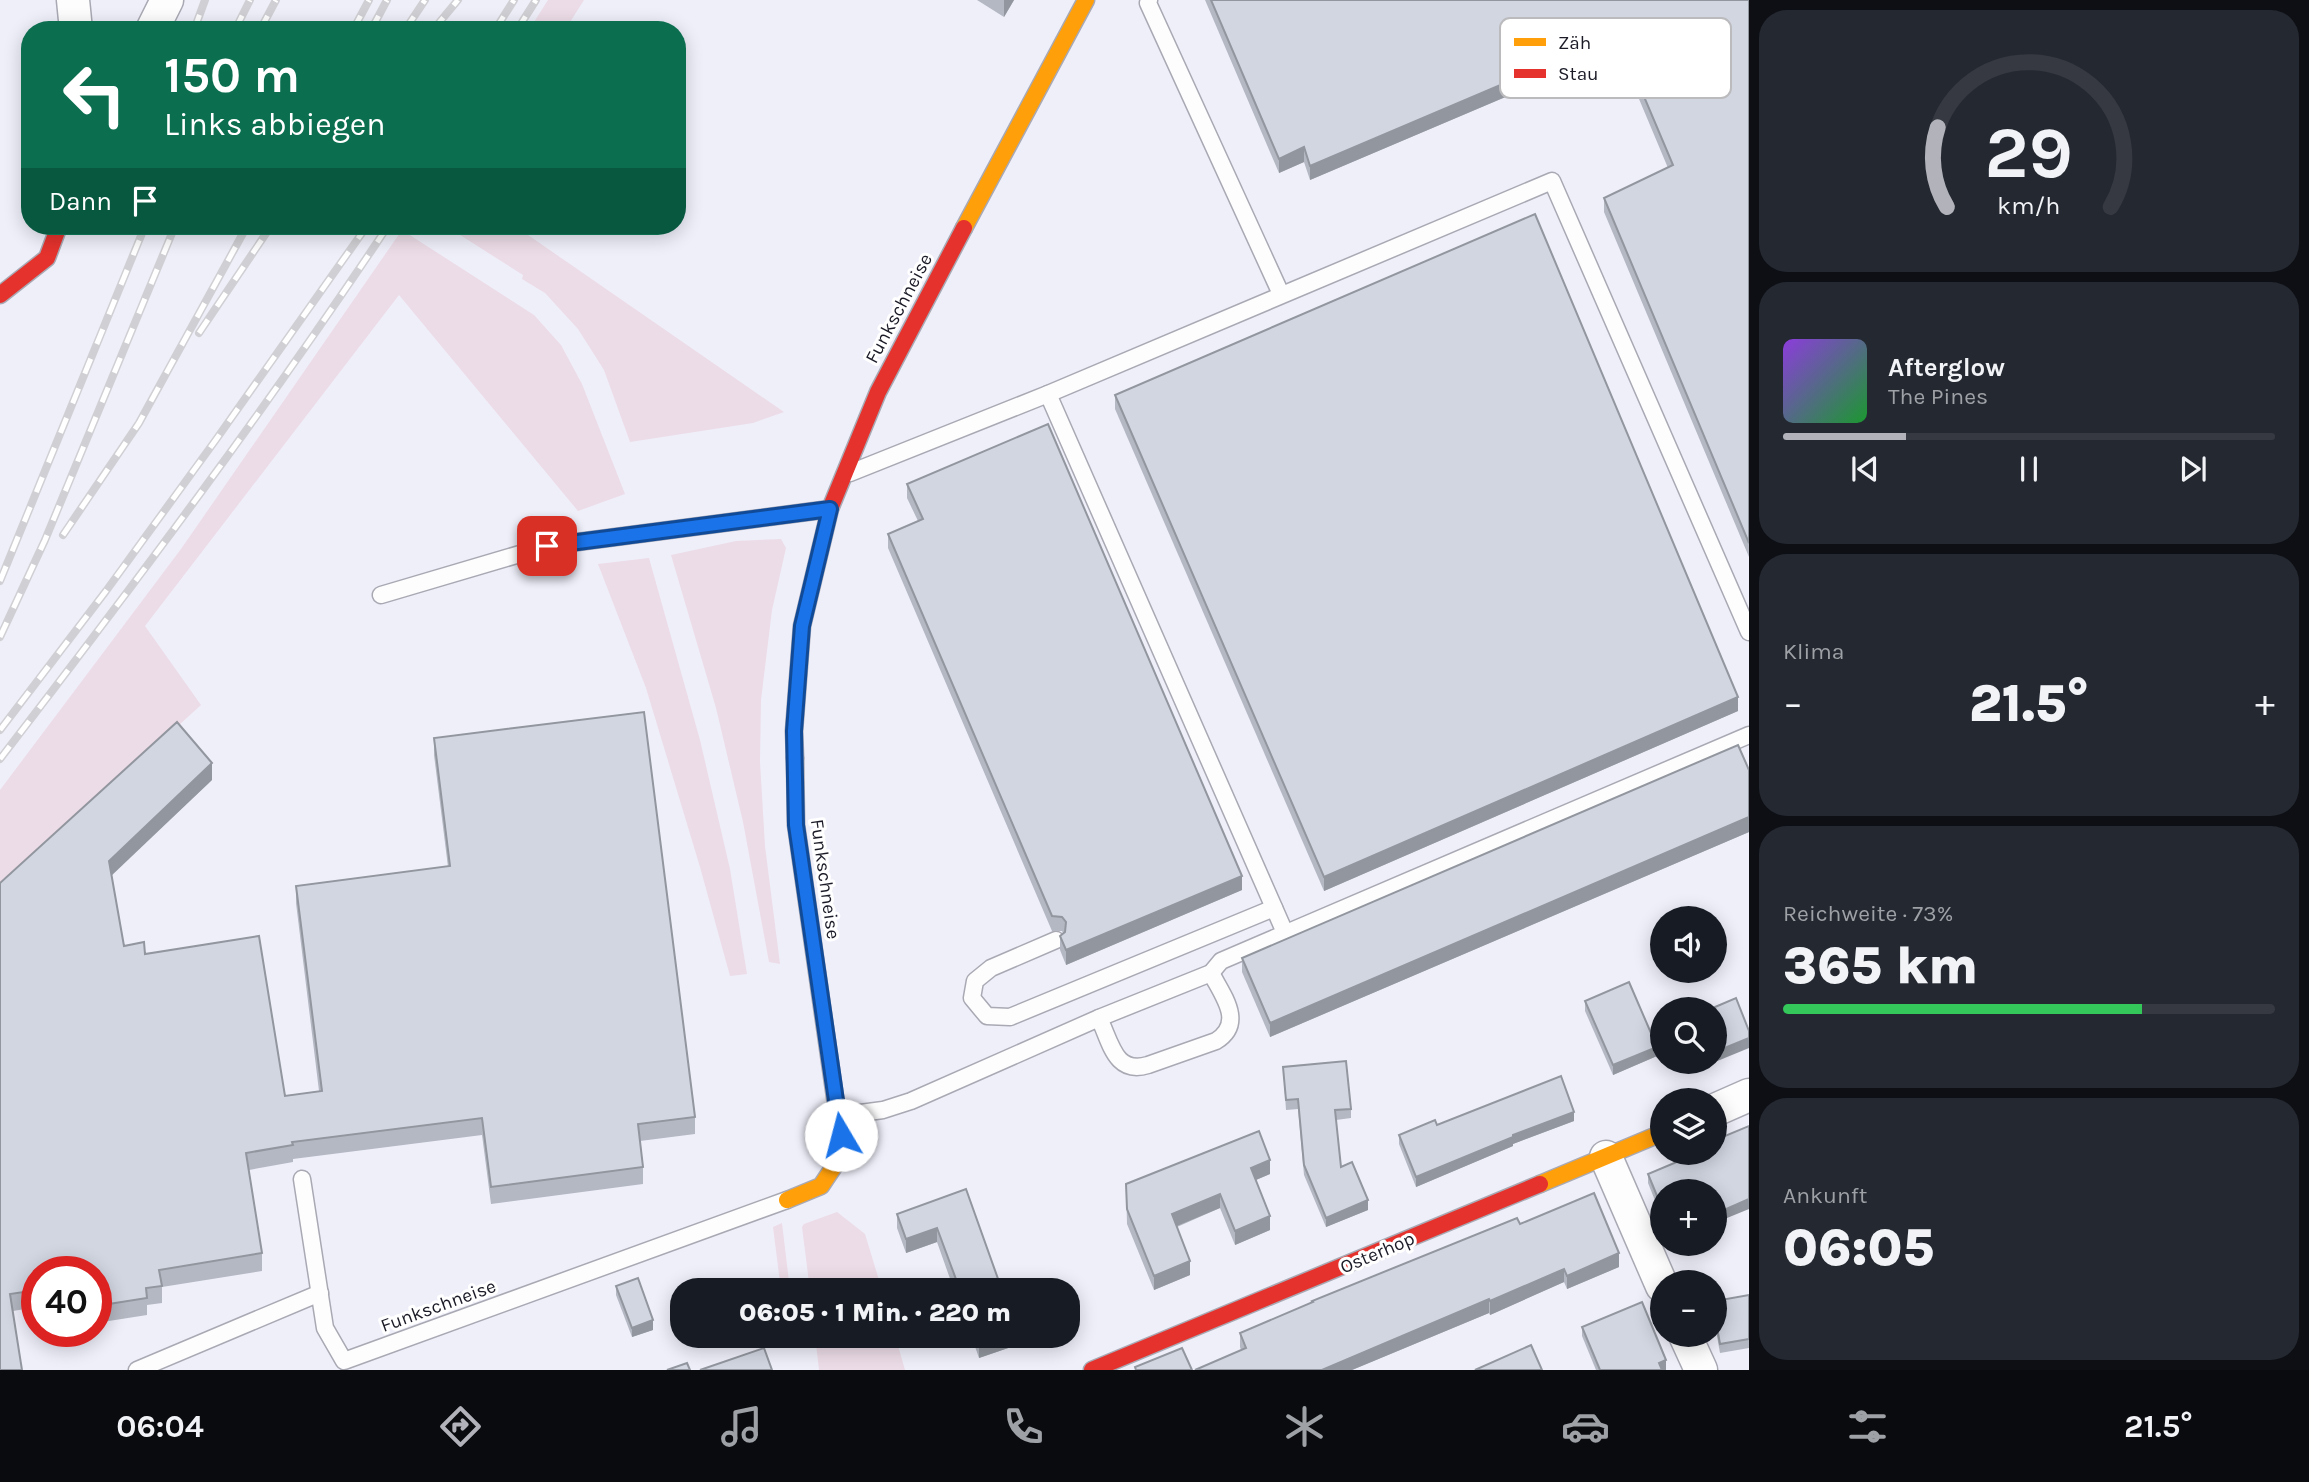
<!DOCTYPE html>
<html lang="de">
<head>
<meta charset="utf-8">
<style>
  body { margin:0; font-family:Karla,sans-serif; background:#242831; color:#f1f3f6; height:100vh; display:flex; flex-direction:column; font-size:26px; white-space:nowrap }
  * { box-sizing:border-box; margin:0 }
  p { font-size:23px; color:#9ea1a6 }
  .icon { flex:none; width:38px; height:38px; fill:none; stroke:currentColor; stroke-width:2; stroke-linecap:round; stroke-linejoin:round }
  .map { position:relative; flex:1; overflow:hidden }
  .drawer { display:flex; flex-direction:column; gap:10px; padding:10px; background:#0d0f14; width:560px }
  .drawer>* { flex:none }
  .hud { position:absolute; left:21px; top:21px; width:665px; height:214px; border-radius:28px; box-shadow:0 4px 18px #0003; background:#0b6e4f; color:#fff; overflow:hidden }
  .tools { position:absolute; left:1650px; top:906px; display:grid; gap:14px }
  .tools a { display:grid; place-items:center; width:77px; height:77px; border-radius:50%; background:#171b24; box-shadow:0 4px 18px #0003; font-size:35px }
  .speed { position:absolute; left:21px; top:1256px; display:flex; gap:14px; font-size:35px; font-weight:700; text-align:center }
  .speed>* { display:grid; place-content:center; width:91px; height:91px; border-radius:50%; background:#171b24; box-shadow:0 4px 18px #0003; line-height:1 }
  .speed .limit { border:10px solid #d22; background:#fff; color:#111 }
  .pin { position:absolute; display:grid; place-items:center; width:60px; height:60px; color:#fff; margin:-30px; border-radius:14px; box-shadow:0 4px 10px #0006 }
  .me { position:absolute; width:77px; margin:-38px; rotate:352deg; stroke-linejoin:round; filter:drop-shadow(0 0 5px #0008) }
  .turn { display:flex; align-items:center; gap:24px; height:147px; padding:0 28px; font-size:32px }
  .turn .icon { width:91px; height:91px; stroke-width:2.5 }
  .turn b { display:block; font-size:49px; line-height:60px }
  .then { display:flex; align-items:center; height:66px; padding:0 28px; background:#0003; gap:14px; font-size:26px }
  .big { font-size:52px; font-weight:800; line-height:1.1 }
  .drawer .card { flex:1; display:flex; flex-direction:column; justify-content:center; gap:10px; min-width:0; padding:0 24px; border-radius:28px; background:#242831 }
  .drawer .dial { align-items:center; gap:0 }
  .dial svg { height:182px; overflow:visible; fill:none; stroke:#363941; stroke-width:7; stroke-linecap:round; text-anchor:middle }
  .dial text { fill:#f1f3f6; stroke:none }
  .song { display:flex; align-items:center; gap:21px }
  .cover { width:84px; height:84px; border-radius:10px; background:linear-gradient(135deg,hsl(270 70% 55%),hsl(130 70% 35%)) }
  .played { height:7px; border-radius:4px; background:linear-gradient(90deg,#b2b3ba 25%,#363941 25%) }
  .keys { display:flex; justify-content:space-around; direction:ltr }
  .heat { display:flex; justify-content:space-between; align-items:center; font-size:38px; direction:ltr }
  .charge { height:10px; border-radius:5px; background:linear-gradient(90deg,#34c759 73%,#363941 0) }
  .trip { position:absolute; left:670px; top:1278px; width:410px; height:70px; border-radius:28px; background:#171b24; box-shadow:0 4px 18px #0003; font-weight:800; line-height:70px; text-align:center }
  .tabs { display:flex; height:112px; justify-content:space-around; align-items:center; background:#090b0e; color:#9ea1a6 }
  .tabs .icon { width:49px; height:49px }
  .tabs .current { color:#b2b3ba }
  .tabs b { font-size:32px; color:#f1f3f6 }
  main { display:flex; flex:1; min-height:0 }
  .map>svg:first-child { display:block }
</style>
</head>
<body>
<main>
<div class="map">
<svg width="1749" height="1370" viewBox="0 0 1749 1370">
  <rect width="100%" height="100%" fill="#efeffa"/>
  <!-- green -->
  <g fill="#ecdce7">
    <path d="M 548,0 L 584,0 L 565,30 L 529,30 Z"/>
    <path d="M 446,226 L 515,226 L 784,412 L 753,423 L 630,442 L 604,370 L 578,329 L 545,293 L 522,279 L 523,275 Z"/>
    <path d="M 402,230 L 534,315 L 561,345 L 582,384 L 625,494 L 578,511 L 399,295 L 145,626 L 201,705 L 0,888 L 0,790 L 181,549 Z"/>
    <path d="M 781,539 L 786,548 L 772,610 L 761,700 L 760,762 L 765,846 L 780,964 L 769,962 L 743,822 L 716,708 L 671,555 L 736,541 Z"/>
    <path d="M 649,558 L 700,740 L 730,869 L 747,974 L 730,976 L 700,867 L 646,688 L 598,564 Z"/>
    <path d="M 837,1212 L 865,1234 L 882,1290 L 810,1290 L 802,1227 L 804,1224 Z"/>
    <path d="M 782,1223 L 790,1290 L 781,1290 L 773,1227 Z"/>
    <path d="M 815,1335 L 895,1335 L 905,1370 L 819,1370 Z"/>
  </g>
  <g fill="none" stroke-linecap="round" stroke-linejoin="round">
    <!-- lane casing -->
    <g stroke="#a9a9b4" stroke-width="19">
      <g id="lane">
        <path d="M 1149,0 L 1148,3 L 1281,294"/>
        <path d="M 1048,394 L 1286,935"/>
        <path d="M 850,473 L 1048,394 L 1552,181 L 1749,632"/>
        <path d="M 381,595 L 547,546 L 830,509"/>
        <path d="M 1056,940 L 991,968 L 975,981 L 972,998 L 987,1016 L 1010,1017 L 1274,908"/>
        <path d="M 1099,1018 C 1111,1043 1115,1075 1148,1065 L 1216,1041 C 1245,1023 1223,996 1211,973"/>
        <path d="M 838,1116 L 883,1110 L 911,1101 L 1099,1018 L 1211,973 L 1221,961 L 1749,735"/>
        <path d="M 302,1179 L 325,1328 L 344,1361 L 787,1200"/>
        <path d="M 137,1370 L 320,1293"/>
      </g>
    </g>
    <!-- street casing -->
    <g stroke="#a9a9b4" stroke-width="35">
      <g id="street">
        <path d="M 73,0 L 76,30"/>
        <path d="M 152,30 L 167,0"/>
        <path d="M 1715,1110 L 1749,1095"/>
        <path d="M 1606,1157 L 1662,1286"/>
        <path d="M 1685,1335 L 1701,1370"/>
      </g>
    </g>
    <!-- slow casing -->
    <g stroke="#a9a9b4" stroke-width="19">
      <g id="slow">
        <path d="M 964,228 L 1086,0"/>
        <path d="M 1540,1184 L 1662,1133"/>
        <path d="M 787,1200 L 821,1186 L 843,1153 L 796,825 L 795,758"/>
      </g>
    </g>
    <!-- jam casing -->
    <g stroke="#a9a9b4" stroke-width="19">
      <g id="jam">
        <path d="M 0,295 L 47,258 L 59,226"/>
        <path d="M 795,758 L 794,731 L 802,626 L 830,509 L 878,392 L 964,228"/>
        <path d="M 1092,1370 L 1540,1184"/>
      </g>
    </g>
    <!-- lane -->
    <use href="#lane" stroke="#fdfdfe" stroke-width="16"/>
    <!-- street -->
    <use href="#street" stroke="#fdfdfe" stroke-width="32"/>
    <!-- slow -->
    <use href="#slow" stroke="#ff9f0a" stroke-width="16"/>
    <!-- jam -->
    <use href="#jam" stroke="#e5322d" stroke-width="16"/>
    <!-- rail casing -->
    <g stroke="#d0d0d4" stroke-width="8">
      <g id="rail">
        <path d="M 194,30 L 205,0"/>
        <path d="M 235,30 L 250,0"/>
        <path d="M 260,30 L 276,0"/>
        <path d="M 353,30 L 369,0"/>
        <path d="M 371,30 L 387,0"/>
        <path d="M 405,30 L 425,0"/>
        <path d="M 433,30 L 458,0"/>
        <path d="M 495,30 L 514,0"/>
        <path d="M 517,30 L 536,0"/>
        <path d="M 199,333 L 271,226"/>
        <path d="M 63,535 L 139,423 L 247,226"/>
        <path d="M 0,581 L 145,226"/>
        <path d="M 0,637 L 45,540 L 175,226"/>
        <path d="M 0,730 L 106,591 L 215,441 L 367,226"/>
        <path d="M 0,759 C 134,585 266,409 388,226"/>
      </g>
    </g>
    <!-- rail -->
    <use href="#rail" stroke="#fff" stroke-width="5" stroke-dasharray="16" stroke-linecap="butt"/>
  </g>
  <!-- wall -->
  <g fill="#b4b8c2">
    <path d="M 977,0 L 1014,0 L 1004,17 Z"/>
    <path d="M 1205,0 L 1749,0 L 1749,557 L 1604,212 L 1604,198 L 1668,168 L 1618,49 L 1310,180 L 1304,162 L 1279,173 Z"/>
    <path d="M 1115,395 L 1738,711 L 1324,891 L 1115,409 Z"/>
    <path d="M 907,484 L 1242,890 L 1066,965 L 1060,950 L 1060,936 L 1063,933 L 1062,931 L 1052,931 L 888,548 L 888,534 L 918,521 L 907,498 Z"/>
    <path d="M 434,738 L 695,1117 L 695,1134 L 640,1141 L 643,1167 L 643,1184 L 491,1204 L 482,1135 L 293,1159 L 293,1162 L 249,1170 L 262,1253 L 262,1271 L 162,1287 L 162,1303 L 147,1305 L 147,1315 L 96,1323 L 96,1272 L 37,1272 L 37,1307 L 13,1311 L 0,1370 L 0,883 L 212,780 L 111,875 L 124,946 L 145,954 L 285,1096 L 319,1091 L 296,903 L 296,886 L 448,867 L 434,755 Z"/>
    <path d="M 1749,770 L 1749,832 L 1270,1037 L 1242,972 L 1242,958 Z"/>
    <path d="M 1585,1001 L 1657,1056 L 1613,1075 L 1585,1011 Z"/>
    <path d="M 1283,1067 L 1351,1109 L 1351,1118 L 1336,1120 L 1341,1167 L 1368,1210 L 1326,1227 L 1304,1175 L 1298,1109 L 1286,1110 Z"/>
    <path d="M 1574,1121 L 1513,1144 L 1513,1146 L 1416,1187 L 1399,1144 L 1399,1135 L 1437,1125 Z"/>
    <path d="M 1749,1126 L 1727,1218 L 1727,1222 L 1715,1228 L 1715,1192 L 1662,1192 L 1662,1218 L 1648,1183 L 1648,1174 L 1720,1144 L 1720,1138 Z"/>
    <path d="M 1270,1174 L 1256,1180 L 1270,1230 L 1235,1245 L 1220,1208 L 1177,1227 L 1190,1275 L 1154,1290 L 1127,1224 L 1126,1184 Z"/>
    <path d="M 966,1189 L 1002,1290 L 954,1290 L 937,1242 L 906,1253 L 897,1228 L 897,1214 Z"/>
    <path d="M 1520,1224 L 1619,1267 L 1567,1289 L 1564,1282 L 1490,1315 L 1489,1313 L 1352,1370 L 1195,1370 L 1241,1350 L 1240,1347 L 1240,1333 Z"/>
    <path d="M 616,1286 L 653,1330 L 632,1337 L 616,1295 Z"/>
    <path d="M 1749,1295 L 1749,1348 L 1720,1353 L 1715,1325 L 1715,1301 Z"/>
    <path d="M 1582,1327 L 1666,1370 L 1596,1370 L 1582,1336 Z"/>
    <path d="M 971,1335 L 1017,1335 L 1017,1345 L 979,1358 Z"/>
  </g>
  <!-- shaded-wall -->
  <g fill="#92969e">
    <path d="M 1004,0 L 1014,0 L 1004,17 Z"/>
    <path d="M 1618,35 L 1618,49 L 1310,180 L 1310,166 Z"/>
    <path d="M 1304,147 L 1304,162 L 1279,173 L 1279,159 Z"/>
    <path d="M 1738,697 L 1738,711 L 1324,891 L 1324,877 Z"/>
    <path d="M 212,763 L 212,780 L 109,878 L 109,861 Z"/>
    <path d="M 1749,817 L 1749,832 L 1270,1037 L 1270,1023 Z"/>
    <path d="M 1242,876 L 1242,890 L 1066,965 L 1066,950 Z"/>
    <path d="M 1749,1038 L 1749,1048 L 1715,1062 L 1715,1052 Z"/>
    <path d="M 1657,1047 L 1657,1056 L 1613,1075 L 1613,1065 Z"/>
    <path d="M 1694,1062 L 1714,1062 L 1694,1070 Z"/>
    <path d="M 1574,1112 L 1574,1121 L 1513,1144 L 1513,1146 L 1416,1187 L 1416,1177 L 1513,1135 Z"/>
    <path d="M 1270,1160 L 1270,1174 L 1251,1182 L 1251,1168 Z"/>
    <path d="M 1220,1194 L 1220,1208 L 1172,1228 L 1172,1214 Z"/>
    <path d="M 1749,1199 L 1749,1209 L 1727,1218 L 1727,1222 L 1715,1228 L 1715,1218 L 1726,1209 Z"/>
    <path d="M 1368,1200 L 1368,1210 L 1326,1227 L 1326,1218 Z"/>
    <path d="M 1270,1216 L 1270,1230 L 1235,1245 L 1235,1231 Z"/>
    <path d="M 937,1228 L 937,1242 L 906,1253 L 906,1239 Z"/>
    <path d="M 1619,1253 L 1619,1267 L 1567,1289 L 1567,1276 Z"/>
    <path d="M 1190,1261 L 1190,1275 L 1154,1290 L 1154,1276 Z"/>
    <path d="M 1564,1269 L 1564,1282 L 1490,1315 L 1490,1301 Z"/>
    <path d="M 1489,1299 L 1489,1313 L 1352,1370 L 1322,1370 Z"/>
    <path d="M 653,1320 L 653,1330 L 632,1337 L 632,1328 Z"/>
    <path d="M 1004,1335 L 1017,1335 L 1017,1345 L 979,1358 L 979,1344 Z"/>
    <path d="M 1666,1360 L 1666,1370 L 1659,1370 L 1659,1363 Z"/>
  </g>
  <!-- building -->
  <g fill="#d1d6e1" stroke="#92969e" stroke-width="2">
    <path d="M 1211,0 L 1749,0 L 1749,543 L 1604,198 L 1673,165 L 1618,35 L 1310,166 L 1304,147 L 1279,159 Z"/>
    <path d="M 1535,214 L 1738,697 L 1324,877 L 1115,395 Z"/>
    <path d="M 1048,424 L 1242,876 L 1066,950 L 1060,936 L 1065,932 L 1066,922 L 1062,917 L 1052,916 L 888,534 L 923,519 L 907,484 Z"/>
    <path d="M 644,712 L 695,1117 L 638,1124 L 643,1167 L 491,1187 L 482,1118 L 292,1142 L 293,1145 L 246,1153 L 262,1253 L 159,1270 L 162,1286 L 146,1288 L 147,1298 L 96,1306 L 96,1272 L 37,1272 L 37,1290 L 10,1294 L 22,1370 L 0,1370 L 0,883 L 177,722 L 212,763 L 109,861 L 124,946 L 144,942 L 145,954 L 259,936 L 285,1096 L 322,1091 L 296,886 L 450,866 L 434,738 Z"/>
    <path d="M 1738,745 L 1749,770 L 1749,817 L 1270,1023 L 1242,958 Z"/>
    <path d="M 1629,982 L 1657,1047 L 1613,1065 L 1585,1001 Z"/>
    <path d="M 1736,998 L 1749,1031 L 1749,1038 L 1715,1052 L 1715,1010 L 1708,1010 Z"/>
    <path d="M 1346,1061 L 1351,1109 L 1335,1110 L 1341,1167 L 1352,1162 L 1368,1200 L 1326,1218 L 1304,1165 L 1298,1099 L 1286,1100 L 1283,1067 Z"/>
    <path d="M 1561,1076 L 1574,1112 L 1513,1135 L 1513,1137 L 1416,1177 L 1399,1135 L 1435,1120 L 1437,1125 Z"/>
    <path d="M 1749,1126 L 1749,1199 L 1726,1209 L 1727,1213 L 1715,1218 L 1715,1192 L 1662,1192 L 1662,1208 L 1648,1174 L 1698,1153 L 1715,1153 L 1715,1146 L 1722,1143 L 1720,1138 Z"/>
    <path d="M 1259,1131 L 1270,1160 L 1251,1168 L 1270,1216 L 1235,1231 L 1220,1194 L 1172,1214 L 1190,1261 L 1154,1276 L 1127,1209 L 1126,1184 Z"/>
    <path d="M 966,1189 L 1002,1290 L 960,1290 L 937,1228 L 906,1239 L 897,1214 Z"/>
    <path d="M 1594,1193 L 1619,1253 L 1567,1276 L 1564,1269 L 1490,1301 L 1489,1299 L 1322,1370 L 1195,1370 L 1246,1348 L 1240,1333 L 1313,1302 L 1312,1301 L 1517,1218 L 1520,1224 Z"/>
    <path d="M 638,1278 L 653,1320 L 632,1328 L 616,1286 Z"/>
    <path d="M 1749,1295 L 1749,1339 L 1720,1344 L 1715,1316 L 1715,1301 Z"/>
    <path d="M 1642,1302 L 1666,1360 L 1659,1363 L 1662,1370 L 1600,1370 L 1582,1327 Z"/>
    <path d="M 976,1335 L 1004,1335 L 979,1344 Z"/>
    <path d="M 1531,1345 L 1542,1370 L 1475,1370 Z"/>
    <path d="M 764,1348 L 772,1370 L 700,1370 Z"/>
    <path d="M 1182,1348 L 1192,1370 L 1136,1370 L 1135,1367 Z"/>
    <path d="M 687,1363 L 690,1370 L 667,1370 Z"/>
  </g>
  <g fill="none" stroke-linecap="round" stroke-linejoin="round">
    <!-- route casing -->
    <g stroke="#114b97" stroke-width="18">
      <path id="route" d="M 547,546 L 830,509 L 802,626 L 794,731 L 796,825 L 841,1135"/>
    </g>
    <!-- route -->
    <use href="#route" stroke="#1a73e8" stroke-width="12"/>
  </g>
  <g text-anchor="middle" stroke-width="6" stroke-linejoin="round" paint-order="stroke">
    <!-- street labels -->
    <g font-size="19" fill="#1b1b27" stroke="#fff">
      <text transform="translate(898 308) rotate(-62)" y="7">Funkschneise</text>
      <text transform="translate(826 879) rotate(82)" y="7">Funkschneise</text>
      <text transform="translate(1377 1252) rotate(-23)" y="7">Osterhop</text>
      <text transform="translate(438 1305) rotate(-20)" y="7">Funkschneise</text>
    </g>
  </g>
  <!-- legend -->
  <rect x="1500" y="18" width="231" height="80" rx="10" fill="#fff" stroke="#bbbbbe" stroke-width="2"/>
  <rect x="1514" y="38" width="32" height="8" fill="#ff9f0a"/>
  <rect x="1514" y="69" width="32" height="9" fill="#e5322d"/>
  <g font-size="19" fill="#1b1b27">
    <text x="1558" y="49">Zäh</text>
    <text x="1558" y="80">Stau</text>
  </g>
</svg>
<div class="tools">
<a><svg class="icon" aria-label="sound" viewBox="0 0 24 24"><path d="M4 9h4l5-4v14l-5-4H4zM17 9q2 3 0 6"/></svg></a>
<a><svg class="icon" aria-label="search" viewBox="0 0 24 24"><circle cx="10" cy="10" r="6"/><path d="M15 15l6 6"/></svg></a>
<a><svg class="icon" aria-label="layers" viewBox="0 0 24 24"><path d="M12 4l9 5-9 5-9-5zM3 14l9 5 9-5"/></svg></a>
<a>+</a>
<a>−</a>
</div>
<div class="speed"><div class="limit">40</div></div>
<div class="pin" style="left:547px;top:546px;background:#d93025"><svg class="icon" aria-label="arrive" viewBox="0 0 24 24"><path d="M6 21V4h12l-3 4 3 4H6"/></svg></div>
<svg class="me" style="left:841px;top:1135px" viewBox="-20 -20 40 40"><circle r="19" fill="#fff"/><path d="M0-13L10 11 0 6-10 11z" fill="#1a73e8"/></svg>
<div class="trip">06:05 · 1 Min. · 220 m</div>
<div class="hud">
<div class="turn"><svg class="icon" aria-label="left" viewBox="0 0 24 24"><path d="M17 20v-9H6M10 6l-5 5 5 5"/></svg><div><b>150 m</b>Links abbiegen</div></div>
<div class="then">Dann<svg class="icon" aria-label="arrive" viewBox="0 0 24 24"><path d="M6 21V4h12l-3 4 3 4H6"/></svg></div>
</div>
</div>
<section class="drawer">
<div class="card dial"><svg viewBox="0 0 100 80">
<path d="M14 69A42 42 0 1 1 86 69"/>
<path d="M14 69A42 42 0 0 1 10 34" stroke="#b2b3ba"/>
<text x="50" y="56" font-size="32" font-weight="700">29</text>
<text x="50" y="72" font-size="11">km/h</text>
</svg></div>
<div class="card">
<div class="song"><i class="cover"></i><div><b>Afterglow</b><p>The Pines</p></div></div>
<div class="played"></div>
<div class="keys"><svg class="icon" aria-label="previous" viewBox="0 0 24 24"><path d="M18 5L8 12l10 7zM5 5v14"/></svg><svg class="icon" aria-label="pause" viewBox="0 0 24 24"><path d="M8 5v14M16 5v14"/></svg><svg class="icon" aria-label="next" viewBox="0 0 24 24"><path d="M6 5l10 7-10 7zM19 5v14"/></svg></div>
</div>
<div class="card"><p>Klima</p>
<div class="heat"><a>−</a><b class="big">21.5°</b><a>+</a></div>
</div>
<div class="card"><p>Reichweite · 73%</p><b class="big">365 km</b><div class="charge"></div></div>
<div class="card"><p>Ankunft</p><b class="big">06:05</b></div>
</section>
</main>
<nav class="tabs">
<b>06:04</b>
<svg class="icon current" aria-label="directions" viewBox="0 0 24 24"><path d="M12 3l9 9-9 9-9-9zM9 14v-3h6M13 9l2 2-2 2"/></svg>
<svg class="icon" aria-label="music" viewBox="0 0 24 24"><path d="M9 18V5l10-2v13"/><circle cx="6" cy="18" r="3"/><circle cx="16" cy="16" r="3"/></svg>
<svg class="icon" aria-label="phone" viewBox="0 0 24 24"><path d="M5 4h4l2 5-3 2q2 4 5 5l2-3 5 2v4C11 20 4 13 5 4z"/></svg>
<svg class="icon" aria-label="climate" viewBox="0 0 24 24"><path d="M12 3v18M4 7l16 10M4 17L20 7"/></svg>
<svg class="icon" aria-label="car" viewBox="0 0 24 24"><path d="M5 17H2v-5l4-1 3-4h7l3 4 3 1v5h-3M9 17h6M6 11h13"/><circle cx="7" cy="17" r="2"/><circle cx="17" cy="17" r="2"/></svg>
<svg class="icon" aria-label="filters" viewBox="0 0 24 24"><path d="M4 7h16M4 17h16"/><circle cx="9" cy="7" r="2"/><circle cx="15" cy="17" r="2"/></svg>
<b>21.5°</b>
</nav>
</body>
</html>
